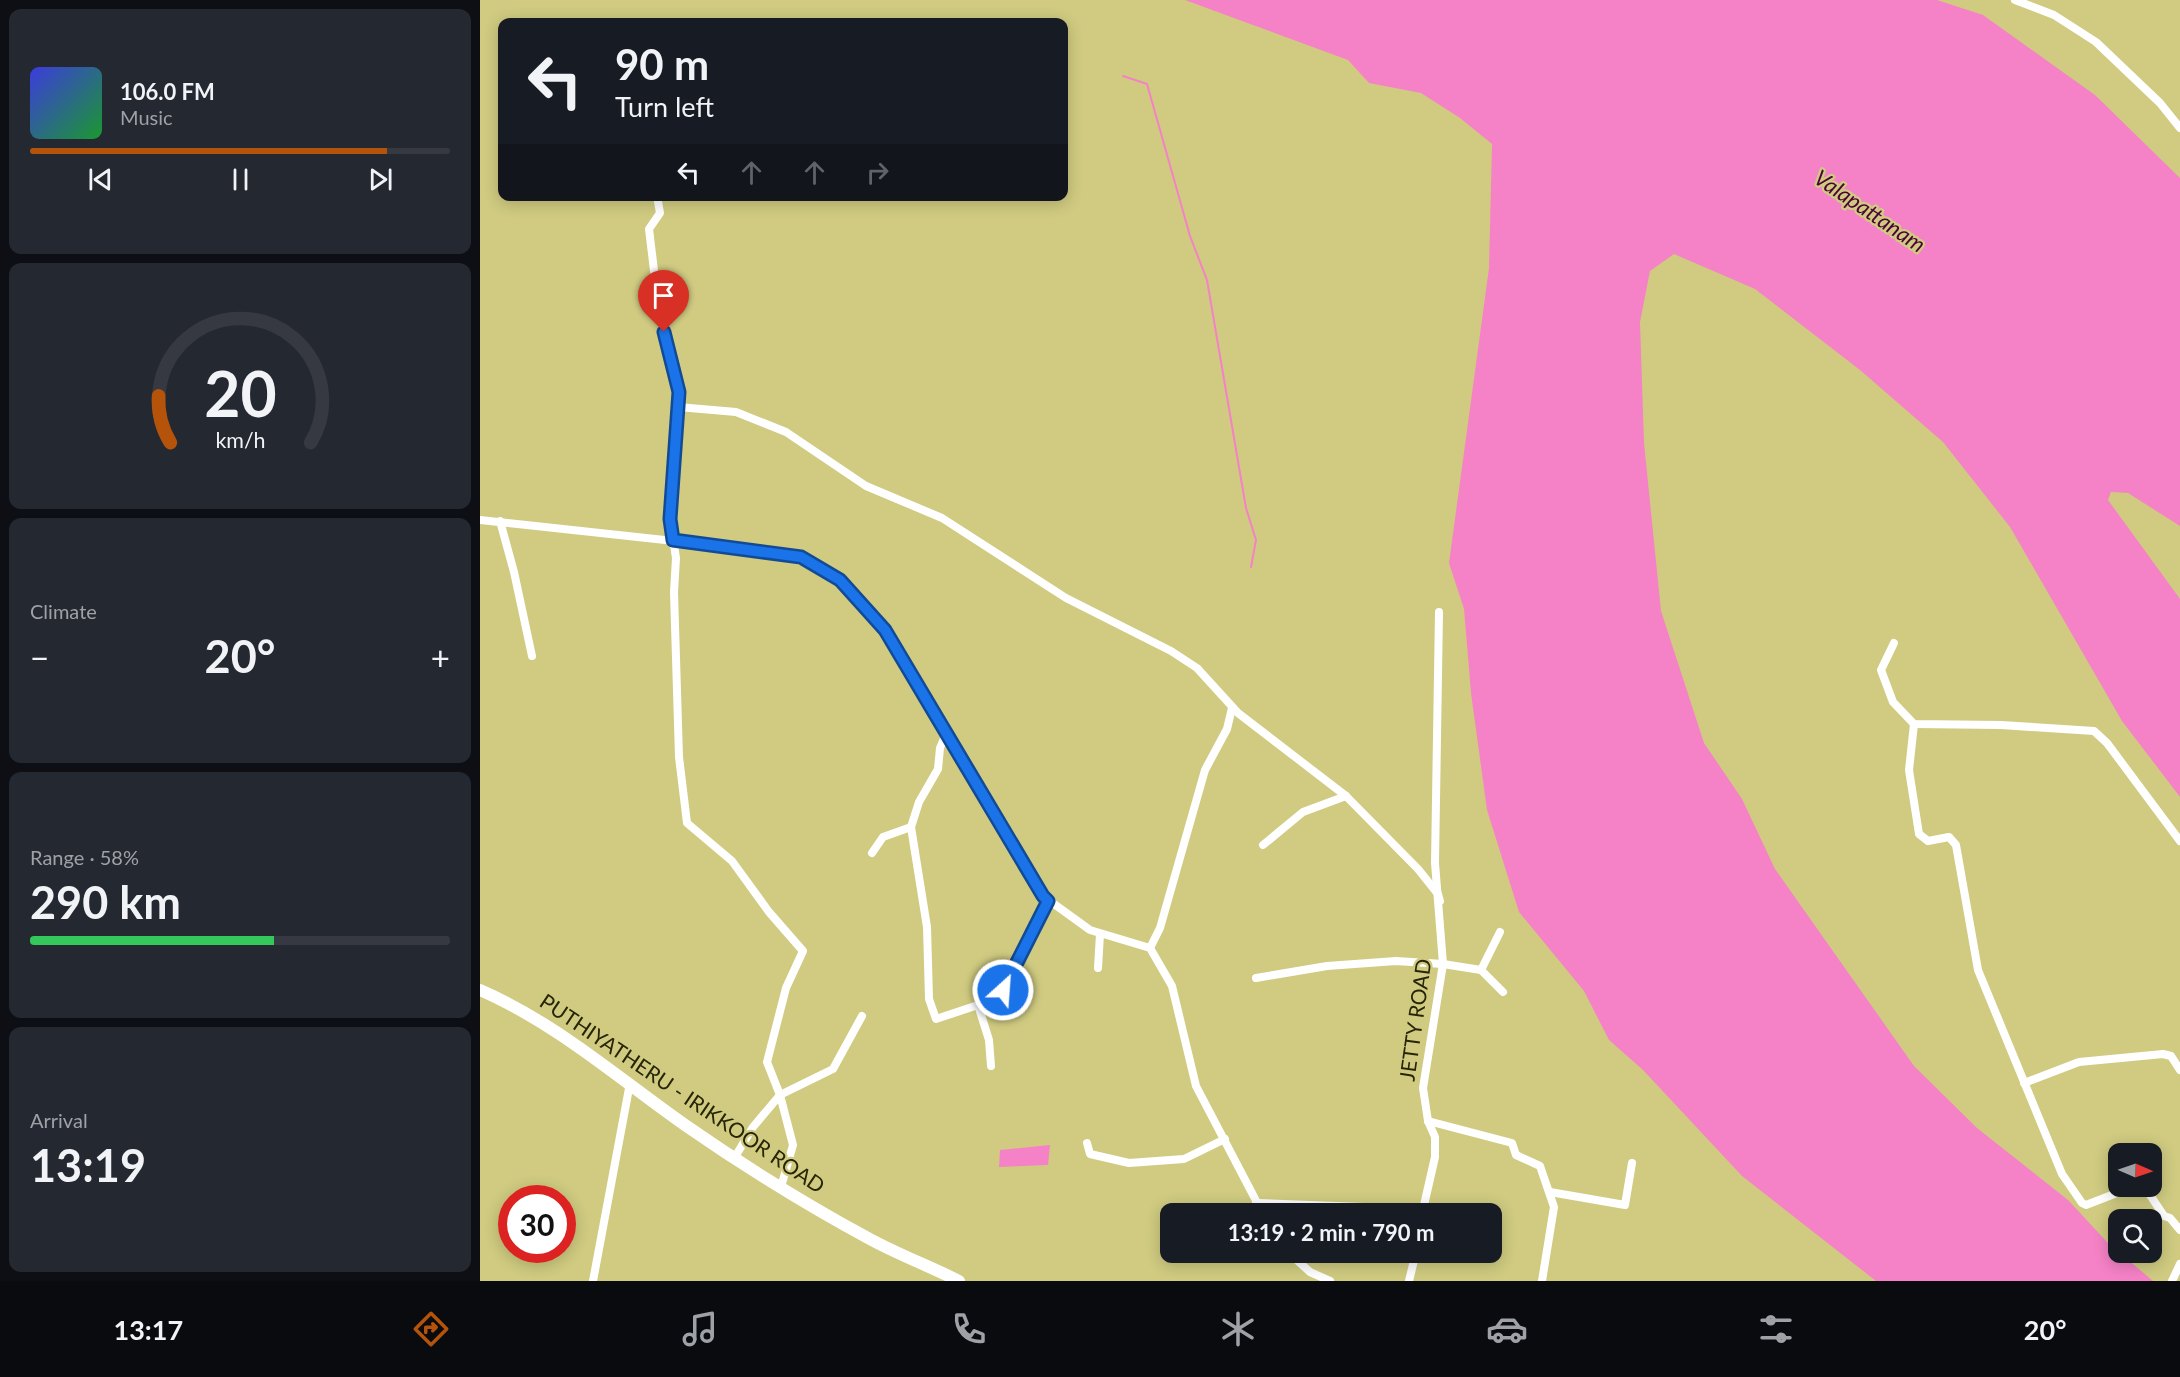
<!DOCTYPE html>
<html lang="en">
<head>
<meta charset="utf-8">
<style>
  body { margin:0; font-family:Lato,sans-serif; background:#242831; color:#f1f3f6; height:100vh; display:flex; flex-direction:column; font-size:22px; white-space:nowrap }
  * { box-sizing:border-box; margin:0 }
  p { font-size:20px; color:#9ea1a6 }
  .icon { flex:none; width:33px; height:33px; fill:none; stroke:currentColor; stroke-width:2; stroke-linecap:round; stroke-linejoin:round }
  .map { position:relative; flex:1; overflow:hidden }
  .details { display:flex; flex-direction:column; gap:9px; padding:9px; background:#0d0f14; width:480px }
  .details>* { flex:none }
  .guide { position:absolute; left:18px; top:18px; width:570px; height:183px; border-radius:12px; box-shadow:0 3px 15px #0003; background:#171b24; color:#f1f3f6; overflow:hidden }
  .needle { width:39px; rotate:92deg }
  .tools { position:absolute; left:1628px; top:1143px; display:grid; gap:12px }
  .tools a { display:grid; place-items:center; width:54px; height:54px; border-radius:12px; background:#171b24; box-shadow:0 3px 15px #0003; font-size:30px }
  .speed { position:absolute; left:18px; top:1185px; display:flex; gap:12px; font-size:30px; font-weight:700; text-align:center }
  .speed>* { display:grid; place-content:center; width:78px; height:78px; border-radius:50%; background:#171b24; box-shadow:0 3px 15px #0003; line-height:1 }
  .speed .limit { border:9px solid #d22; background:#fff; color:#111 }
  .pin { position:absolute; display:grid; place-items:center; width:51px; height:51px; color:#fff; margin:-62px -26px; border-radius:50% 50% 50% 0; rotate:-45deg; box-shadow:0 0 6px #0007 }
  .pin .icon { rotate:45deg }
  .me { position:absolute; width:66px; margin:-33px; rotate:26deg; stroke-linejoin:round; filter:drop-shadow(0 0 4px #0008) }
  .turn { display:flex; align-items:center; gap:21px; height:126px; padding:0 18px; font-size:27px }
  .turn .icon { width:78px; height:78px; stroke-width:2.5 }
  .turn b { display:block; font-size:42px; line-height:51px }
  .lanes { display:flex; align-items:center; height:57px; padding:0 18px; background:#0003; justify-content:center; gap:30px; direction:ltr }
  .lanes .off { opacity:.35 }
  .big { font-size:45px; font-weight:700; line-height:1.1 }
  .details .card { flex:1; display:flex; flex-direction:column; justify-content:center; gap:9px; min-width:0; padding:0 21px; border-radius:12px; background:#242831 }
  .details .dial { align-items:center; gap:0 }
  .dial svg { height:156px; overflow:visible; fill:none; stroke:#363941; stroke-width:7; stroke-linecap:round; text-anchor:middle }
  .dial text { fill:#f1f3f6; stroke:none }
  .song { display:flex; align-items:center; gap:18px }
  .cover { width:72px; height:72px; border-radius:9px; background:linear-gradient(135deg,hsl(240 70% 55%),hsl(130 70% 35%)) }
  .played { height:6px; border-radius:3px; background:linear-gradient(90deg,#b45309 85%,#363941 85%) }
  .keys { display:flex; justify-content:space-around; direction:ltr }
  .heat { display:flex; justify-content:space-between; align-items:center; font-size:33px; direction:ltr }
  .charge { height:9px; border-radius:4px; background:linear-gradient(90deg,#34c759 58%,#363941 0) }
  .trip { position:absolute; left:680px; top:1203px; width:342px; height:60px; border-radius:12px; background:#171b24; box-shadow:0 3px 15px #0003; font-weight:700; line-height:60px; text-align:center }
  .tab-bar { display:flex; height:96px; justify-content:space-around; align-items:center; background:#090b0e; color:#9ea1a6 }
  .tab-bar .icon { width:42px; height:42px }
  .tab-bar .on { color:#b45309 }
  .tab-bar b { font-size:27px; color:#f1f3f6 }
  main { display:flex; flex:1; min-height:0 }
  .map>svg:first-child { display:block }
</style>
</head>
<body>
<main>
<section class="details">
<div class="card">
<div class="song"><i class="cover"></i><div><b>106.0 FM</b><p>Music</p></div></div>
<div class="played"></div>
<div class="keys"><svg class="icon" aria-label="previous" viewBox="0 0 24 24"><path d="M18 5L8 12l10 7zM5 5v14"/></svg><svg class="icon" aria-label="pause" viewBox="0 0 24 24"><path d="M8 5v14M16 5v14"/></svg><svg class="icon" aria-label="next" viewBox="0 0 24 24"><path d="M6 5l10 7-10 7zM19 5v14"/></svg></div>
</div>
<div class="card dial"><svg viewBox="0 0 100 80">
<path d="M14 69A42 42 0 1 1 86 69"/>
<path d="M14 69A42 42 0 0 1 8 45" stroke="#b45309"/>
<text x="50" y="56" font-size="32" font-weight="700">20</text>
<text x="50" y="72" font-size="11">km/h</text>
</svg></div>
<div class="card"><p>Climate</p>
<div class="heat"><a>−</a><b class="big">20°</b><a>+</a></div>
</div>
<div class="card"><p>Range · 58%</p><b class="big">290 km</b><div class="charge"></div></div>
<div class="card"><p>Arrival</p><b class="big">13:19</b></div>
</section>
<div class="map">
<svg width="1700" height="1281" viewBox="0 0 1700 1281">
  <rect width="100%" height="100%" fill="#d0cb81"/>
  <!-- water -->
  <g fill="#f582c6">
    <path d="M 705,0 L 1457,0 L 1503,15 L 1615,95 L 1700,178 L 1700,526 L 1648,493 L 1631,492 L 1628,500 L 1700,599 L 1700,797 L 1642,721 L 1530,527 L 1463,442 L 1380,370 L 1275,289 L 1194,254 L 1170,271 L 1160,322 L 1164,443 L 1181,611 L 1224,743 L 1262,799 L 1295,869 L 1434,1066 L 1497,1128 L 1588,1200 L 1627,1242 L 1673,1281 L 1396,1281 L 1262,1176 L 1163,1070 L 1129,1040 L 1104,991 L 1039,912 L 1007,810 L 991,693 L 984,609 L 969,563 L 1009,268 L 1012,144 L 980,118 L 941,93 L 889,83 L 868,60 Z"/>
    <path d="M 570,1145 L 568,1165 L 519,1167 L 520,1150 Z"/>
  </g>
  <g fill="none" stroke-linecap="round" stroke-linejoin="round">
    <!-- stream -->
    <path stroke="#f582c6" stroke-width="2" d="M 643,76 L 667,84 L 710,236 L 727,280 L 766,508 L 776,540 L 771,567"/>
    <!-- street -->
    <g stroke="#fff" stroke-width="8">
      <path d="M 1535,0 L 1574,15 L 1616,42 L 1680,103 L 1700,128"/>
      <path d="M 177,196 L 180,213 L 169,229 L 179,312 L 199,391 L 190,519 L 196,558 L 194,592 L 199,757 L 207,823 L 252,861 L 289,912 L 323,951 L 306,988 L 287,1062 L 300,1095 L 313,1145 L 301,1187"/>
      <path d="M 198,407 L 256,412 L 306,432 L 386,486 L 462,518 L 586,598 L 691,651 L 717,668 L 758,713 L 866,796 L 938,869 L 958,894 L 960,901"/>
      <path d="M 0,520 L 295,552 L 321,557 L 360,580 L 405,630 L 563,896 L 610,930 L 670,948 L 692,986 L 716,1086 L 783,1214"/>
      <path d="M 20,521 L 34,572 L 52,656"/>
      <path d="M 1414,643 L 1401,670 L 1413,702 L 1434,724 L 1521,725 L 1614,731 L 1627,743 L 1700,841"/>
      <path d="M 1434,724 L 1429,770 L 1439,834 L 1448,841 L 1469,837 L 1476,845 L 1498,970 L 1582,1174 L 1602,1203 L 1606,1205 L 1655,1186"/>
      <path d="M 466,734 L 460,748 L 458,769 L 439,802 L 431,827 L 447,927 L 449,999 L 456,1019 L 498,1005 L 523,990 L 568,901"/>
      <path d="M 783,845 L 823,812 L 866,796"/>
      <path d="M 392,853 L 403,837 L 431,827"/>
      <path d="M 670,948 L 680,928 L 725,770 L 747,729 L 752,708"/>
      <path d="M 618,968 L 620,934"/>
      <path d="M 1001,970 L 1020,932"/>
      <path d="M 776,978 L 847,966 L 916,961 L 963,964 L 1001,970 L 1023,992"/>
      <path d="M 498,1005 L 509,1040 L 511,1066"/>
      <path d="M 1544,1083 L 1599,1062 L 1683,1054 L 1691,1056 L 1700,1070"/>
      <path d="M 948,1121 L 1032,1143 L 1036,1155 L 1060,1166 L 1074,1207 L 1062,1281"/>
      <path d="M 607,1143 L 610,1154 L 649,1163 L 704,1159 L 745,1139"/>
      <path d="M 255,1157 L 273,1127 L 300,1095 L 353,1069 L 382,1016"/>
      <path d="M 1664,1186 L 1684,1216 L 1690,1218 L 1700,1230"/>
      <path d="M 1070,1192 L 1145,1205 L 1152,1163"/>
      <path d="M 776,1203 L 884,1207 L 886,1214"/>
      <path d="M 942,1214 L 955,1157 L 955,1137 L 948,1121 L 943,1088 L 963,964 L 955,863 L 959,612"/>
      <path d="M 808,1252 L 830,1272 L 850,1281"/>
      <path d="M 113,1281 L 150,1083"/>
      <path d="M 929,1281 L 936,1252"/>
      <path d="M 1692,1281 L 1700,1264"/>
    </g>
    <!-- secondary -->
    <path stroke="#fff" stroke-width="12" d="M 0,990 C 76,1023 138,1078 205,1125 C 264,1166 325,1204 388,1238 C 417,1254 449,1266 479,1281"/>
  </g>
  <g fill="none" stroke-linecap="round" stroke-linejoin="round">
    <!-- route casing -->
    <g stroke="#114b97" stroke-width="15">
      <path id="route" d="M 184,332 L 199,392 L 190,519 L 193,540 L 321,557 L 360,580 L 405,630 L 563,896 L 568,901 L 523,990"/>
    </g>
    <!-- route -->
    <use href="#route" stroke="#1a73e8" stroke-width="10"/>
  </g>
  <g text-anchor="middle" stroke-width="4.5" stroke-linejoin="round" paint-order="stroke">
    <!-- street labels -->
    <g font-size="21" fill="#272506" stroke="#d0cb81">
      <text transform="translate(936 1020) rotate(-82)" y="7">JETTY ROAD</text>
      <text transform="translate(202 1094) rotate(34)" y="7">PUTHIYATHERU - IRIKKOOR ROAD</text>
    </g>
    <!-- water labels -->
    <g font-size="22" font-style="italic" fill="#4c0436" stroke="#d0cb81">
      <text transform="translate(1390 211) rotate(34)" y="8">Valapattanam</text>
    </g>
  </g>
</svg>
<div class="tools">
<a><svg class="needle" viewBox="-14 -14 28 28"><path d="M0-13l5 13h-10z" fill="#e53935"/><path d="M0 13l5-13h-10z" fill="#9ea1a6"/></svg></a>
<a><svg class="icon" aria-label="search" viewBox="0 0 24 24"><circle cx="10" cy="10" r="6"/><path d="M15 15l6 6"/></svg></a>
</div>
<div class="speed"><div class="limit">30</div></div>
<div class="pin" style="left:184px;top:332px;background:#d93025"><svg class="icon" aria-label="arrive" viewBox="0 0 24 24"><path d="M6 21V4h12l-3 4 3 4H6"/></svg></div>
<svg class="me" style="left:523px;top:990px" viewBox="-20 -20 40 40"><circle r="17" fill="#1a73e8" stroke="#fff" stroke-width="3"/><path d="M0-11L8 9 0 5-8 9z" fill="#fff"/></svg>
<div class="trip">13:19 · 2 min · 790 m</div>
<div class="guide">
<div class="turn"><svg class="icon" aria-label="left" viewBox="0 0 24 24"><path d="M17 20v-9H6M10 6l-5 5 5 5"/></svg><div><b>90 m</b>Turn left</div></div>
<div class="lanes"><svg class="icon" aria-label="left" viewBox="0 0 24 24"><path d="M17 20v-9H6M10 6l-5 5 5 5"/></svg><svg class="icon off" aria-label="ahead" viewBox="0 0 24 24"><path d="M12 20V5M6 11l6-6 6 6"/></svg><svg class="icon off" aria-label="ahead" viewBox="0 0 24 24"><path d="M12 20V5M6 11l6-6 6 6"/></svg><svg class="icon off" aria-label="right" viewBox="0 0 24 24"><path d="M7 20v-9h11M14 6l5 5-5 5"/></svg></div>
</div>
</div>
</main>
<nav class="tab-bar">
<b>13:17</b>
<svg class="icon on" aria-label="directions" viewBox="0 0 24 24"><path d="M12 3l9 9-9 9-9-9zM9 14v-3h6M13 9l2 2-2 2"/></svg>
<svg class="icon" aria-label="music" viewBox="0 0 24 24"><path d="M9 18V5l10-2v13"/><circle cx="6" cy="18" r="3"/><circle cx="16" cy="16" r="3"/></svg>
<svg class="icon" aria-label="phone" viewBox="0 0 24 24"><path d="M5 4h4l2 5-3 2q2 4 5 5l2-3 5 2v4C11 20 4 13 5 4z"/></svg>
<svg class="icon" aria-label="climate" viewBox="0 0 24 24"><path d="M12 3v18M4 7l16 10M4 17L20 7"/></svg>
<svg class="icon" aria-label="car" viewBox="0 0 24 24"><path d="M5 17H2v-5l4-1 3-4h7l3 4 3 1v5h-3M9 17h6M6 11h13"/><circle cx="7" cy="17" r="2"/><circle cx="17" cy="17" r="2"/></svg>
<svg class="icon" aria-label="filters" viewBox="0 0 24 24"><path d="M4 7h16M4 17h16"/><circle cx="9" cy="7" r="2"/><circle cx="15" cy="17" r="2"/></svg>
<b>20°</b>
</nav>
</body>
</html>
